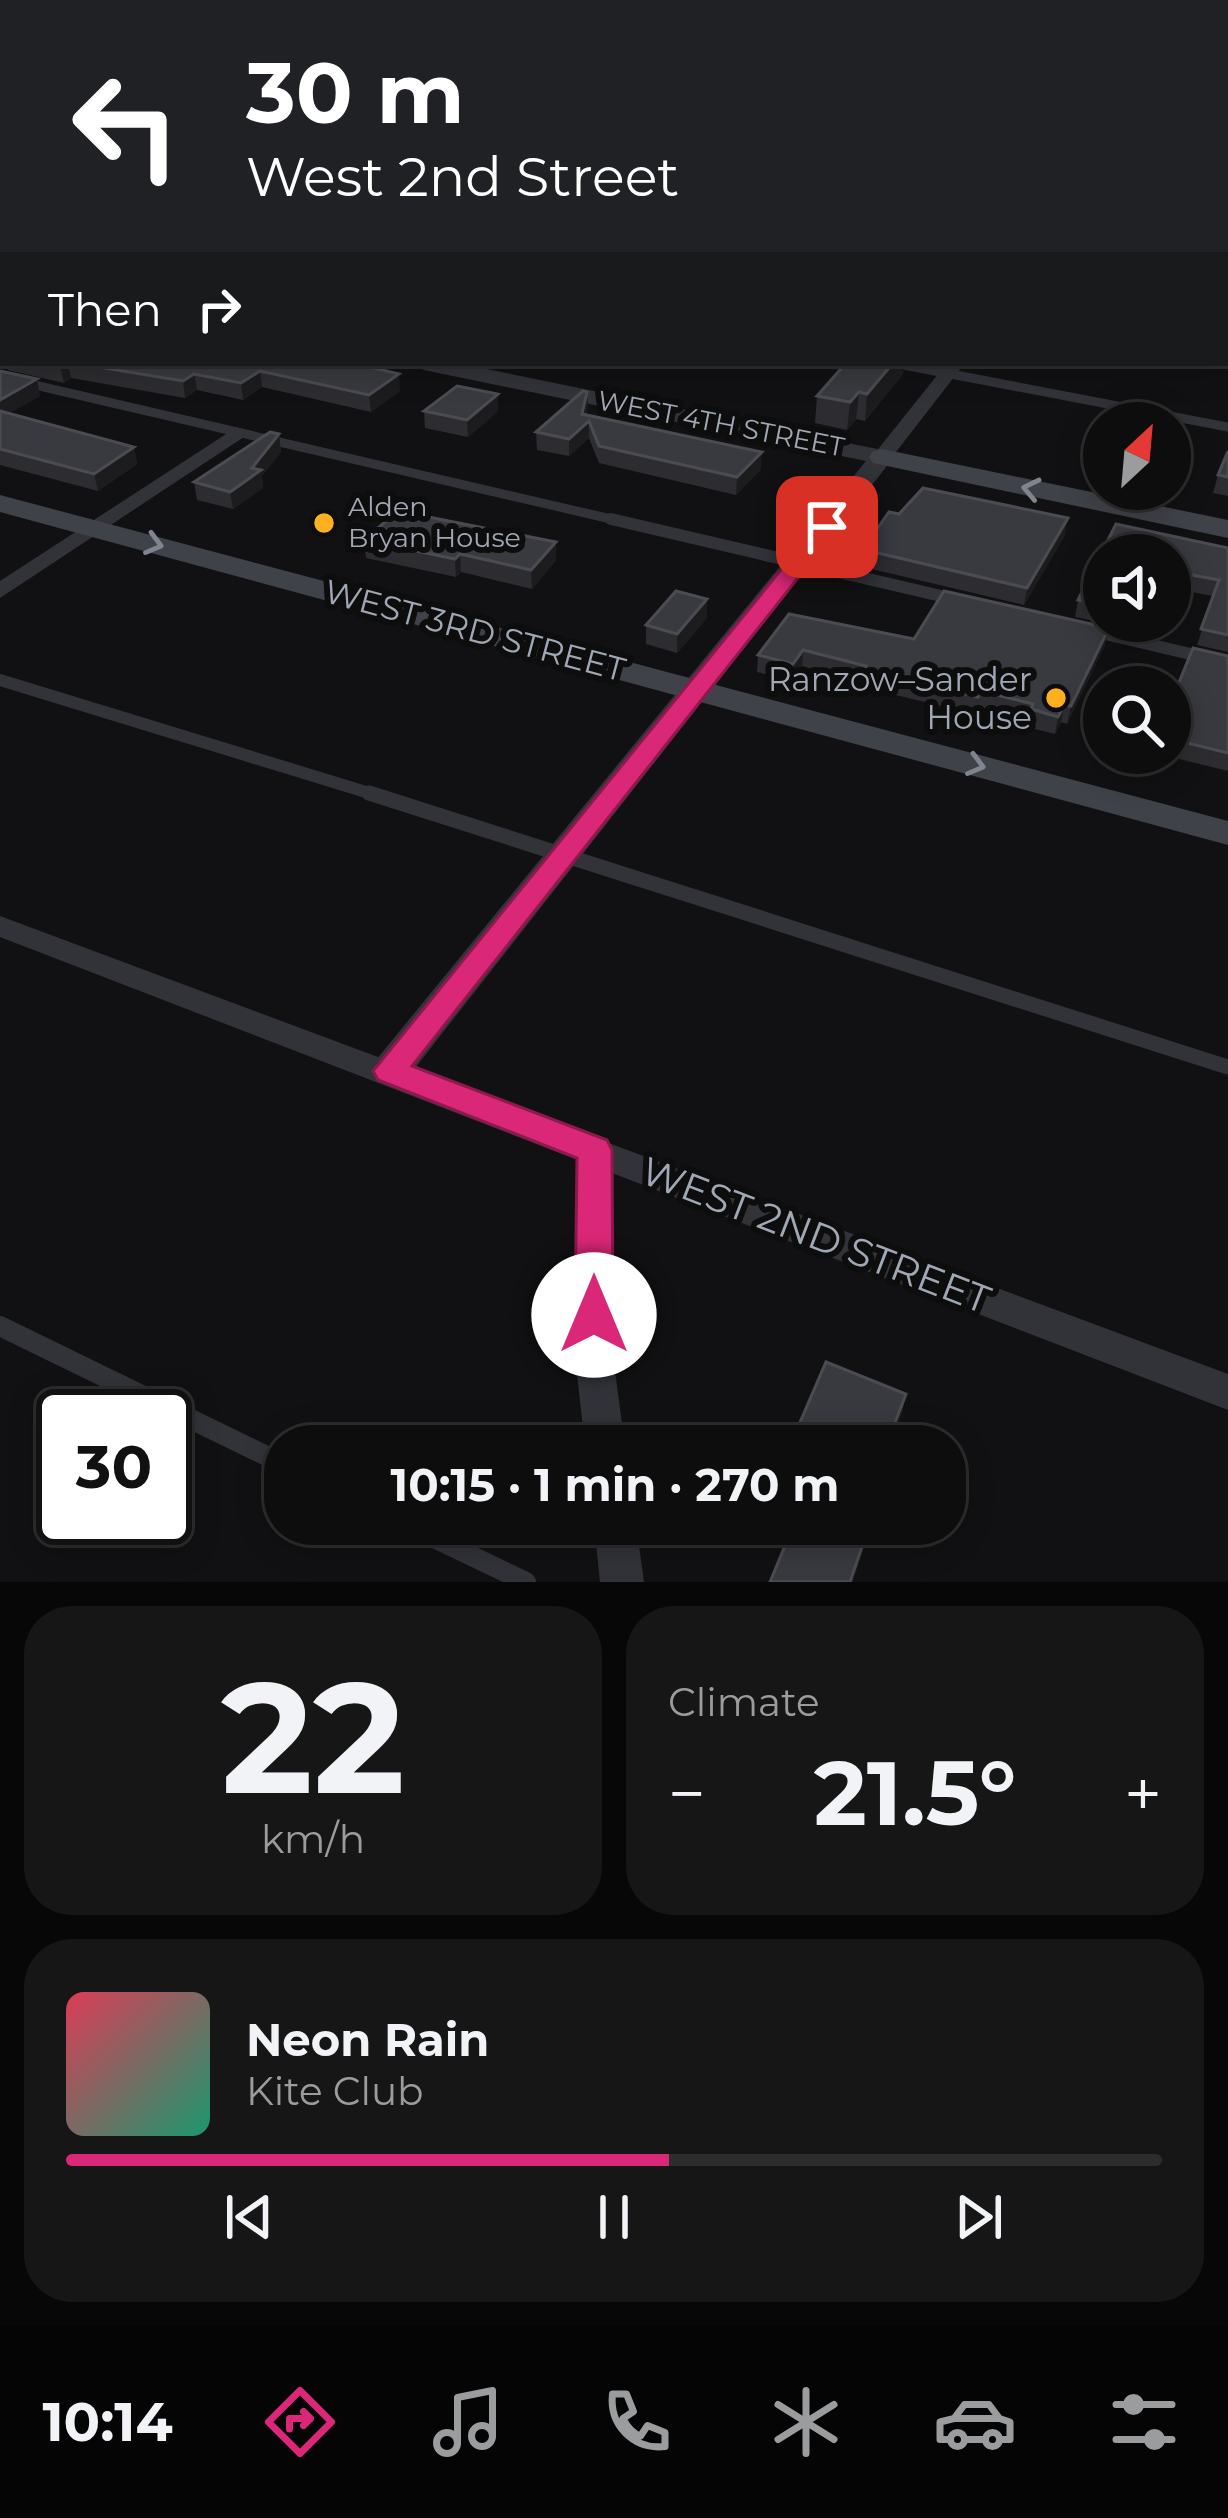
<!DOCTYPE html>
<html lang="en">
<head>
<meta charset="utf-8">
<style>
  body { margin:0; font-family:Montserrat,sans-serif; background:#161617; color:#f1f3f6; height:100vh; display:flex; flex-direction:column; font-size:45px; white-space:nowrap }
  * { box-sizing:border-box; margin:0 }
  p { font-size:39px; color:#9a9c9e }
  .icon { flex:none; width:66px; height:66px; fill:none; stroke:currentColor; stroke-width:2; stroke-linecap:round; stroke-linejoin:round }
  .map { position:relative; height:1582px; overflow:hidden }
  .panel { display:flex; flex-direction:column; gap:24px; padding:24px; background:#070708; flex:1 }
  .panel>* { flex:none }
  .hud { position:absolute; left:0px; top:0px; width:1230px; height:366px; box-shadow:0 6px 30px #0003,0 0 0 3px #2d2d2e; background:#202124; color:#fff; overflow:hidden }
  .needle { width:78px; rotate:26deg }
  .controls { position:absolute; left:1083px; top:402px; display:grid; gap:24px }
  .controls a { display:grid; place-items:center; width:108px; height:108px; border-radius:50%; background:#0d0d0e; box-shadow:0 6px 30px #0003,0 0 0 3px #2d2d2e; font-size:60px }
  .speed { position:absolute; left:36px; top:1389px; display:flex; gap:24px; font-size:60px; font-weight:700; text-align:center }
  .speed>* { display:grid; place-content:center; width:156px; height:156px; border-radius:50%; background:#0d0d0e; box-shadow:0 6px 30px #0003,0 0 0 3px #2d2d2e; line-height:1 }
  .speed .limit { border:6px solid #111; border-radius:18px; background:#fff; color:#111 }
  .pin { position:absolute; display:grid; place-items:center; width:102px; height:102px; color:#fff; margin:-51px; border-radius:24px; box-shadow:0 6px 18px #0006 }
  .me { position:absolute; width:132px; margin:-66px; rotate:0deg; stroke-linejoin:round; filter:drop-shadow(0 0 9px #0008) }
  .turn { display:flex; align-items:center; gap:42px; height:252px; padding:0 48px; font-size:54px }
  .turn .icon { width:156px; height:156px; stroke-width:2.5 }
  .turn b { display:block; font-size:84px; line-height:102px }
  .then { display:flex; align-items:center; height:114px; padding:0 48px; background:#0003; gap:24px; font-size:45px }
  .big { font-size:90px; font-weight:700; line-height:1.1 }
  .panel .card { flex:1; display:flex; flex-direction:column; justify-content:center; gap:18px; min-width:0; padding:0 42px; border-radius:48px; background:#161617 }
  .panel .dial { align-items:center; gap:0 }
  .dial b { font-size:156px; line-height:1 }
  .song { display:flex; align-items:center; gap:36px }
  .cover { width:144px; height:144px; border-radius:18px; background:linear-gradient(135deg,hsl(350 70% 55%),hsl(160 70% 35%)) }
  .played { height:12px; border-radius:6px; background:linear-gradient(90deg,#db2777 55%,#2d2d2e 55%) }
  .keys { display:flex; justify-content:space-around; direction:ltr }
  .heat { display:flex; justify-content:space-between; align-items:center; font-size:66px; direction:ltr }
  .panel .tiles { flex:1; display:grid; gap:24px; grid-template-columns:1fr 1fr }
  .card:last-child { grid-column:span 2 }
  .trip { position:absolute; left:264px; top:1425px; width:702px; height:120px; border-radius:48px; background:#0d0d0e; box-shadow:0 6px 30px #0003,0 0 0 3px #2d2d2e; font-weight:700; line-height:120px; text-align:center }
  .menu { display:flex; height:192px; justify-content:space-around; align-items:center; background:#050506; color:#9a9c9e }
  .menu .icon { width:84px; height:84px }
  .menu .on { color:#db2777 }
  .menu b { font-size:54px; color:#f1f3f6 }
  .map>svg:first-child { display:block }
</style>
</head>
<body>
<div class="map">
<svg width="1228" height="1582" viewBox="0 0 1228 1582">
  <rect width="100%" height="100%" fill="#111113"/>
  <!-- green -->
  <path fill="#171e18" d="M 541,0 L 1094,0 L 1095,3 Z"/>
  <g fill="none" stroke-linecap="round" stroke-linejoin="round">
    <!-- service-far3 -->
    <g stroke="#323339" stroke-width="9">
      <path d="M 893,363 L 1228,427"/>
      <path d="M 0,377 L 624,522"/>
    </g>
    <!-- service-far2 -->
    <g stroke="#323339" stroke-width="12">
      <path d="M 611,519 L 954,599"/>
      <path d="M 1093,631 L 1228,663"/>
      <path d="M 0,680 L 379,796"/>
    </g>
    <!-- service-far1 -->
    <path stroke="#323339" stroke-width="15" d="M 369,793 L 1228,1067"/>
    <!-- service -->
    <g stroke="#323339" stroke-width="20">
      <path d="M 0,1326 L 285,1465"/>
      <path d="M 405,1524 L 526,1582"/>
    </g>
    <!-- minor -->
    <g fill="#323339" fill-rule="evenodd">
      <path d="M 1228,55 L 1228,63 L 1227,64 L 1227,56 Z"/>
      <rect x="1227" y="131" width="1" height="9"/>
      <rect x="1227" y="334" width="1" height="10"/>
      <path d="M 947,363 L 965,363 L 889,461 L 875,461 L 875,453 Z"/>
      <path d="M 237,427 L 247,433 L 244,437 L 0,598 L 0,581 Z"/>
      <path d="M 0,916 L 1228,1374 L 1228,1410 L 612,1173 L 613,1356 L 625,1446 L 585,1446 L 575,1356 L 578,1160 L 0,937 Z"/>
      <path d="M 594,1524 L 636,1524 L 644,1582 L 600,1582 Z"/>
    </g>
    <!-- tertiary -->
    <g fill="#323339" fill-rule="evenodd">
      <path d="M 97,0 L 131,0 L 134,3 L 100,3 Z"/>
      <rect x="1227" y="227" width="1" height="12"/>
      <path d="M 3,299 L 3,313 L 0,314 L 0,300 Z"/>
      <path d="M 413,363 L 457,363 L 882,450 L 894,457 L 404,1082 L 390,1086 L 376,1082 L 370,1071 L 376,1060 L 866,461 L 424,370 Z"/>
    </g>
    <!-- secondary -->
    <g fill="#404249" fill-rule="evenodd">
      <path d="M 882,449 L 1228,520 L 1228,538 L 873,463 L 869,457 L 873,451 Z"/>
      <path d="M 0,495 L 1228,821 L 1228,845 L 0,512 Z"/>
    </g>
  </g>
  <!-- wall -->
  <g fill="#2d2d31">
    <path d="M 6,363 L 353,363 L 400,391 L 371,412 L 262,387 L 243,400 L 197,390 L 185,398 L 71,378 L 64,383 L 8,370 Z"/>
    <path d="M 0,371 L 40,396 L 9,413 L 134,447 L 137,464 L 98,491 L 0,465 Z"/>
    <path d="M 903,374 L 865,421 L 856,419 L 847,430 L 815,423 L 817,396 Z"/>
    <path d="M 587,392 L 586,415 L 761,469 L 736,495 L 599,463 L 589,438 L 569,456 L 537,450 L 536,432 Z"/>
    <path d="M 498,394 L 498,411 L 468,437 L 425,428 L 424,411 Z"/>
    <path d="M 279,434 L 281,452 L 262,476 L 263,488 L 233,509 L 197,500 L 194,482 Z"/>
    <path d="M 1228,451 L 1228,496 L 1213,493 L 1218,475 Z"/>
    <path d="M 407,520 L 556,542 L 556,560 L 532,589 L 461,572 L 456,577 L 366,558 L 364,540 Z"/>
    <path d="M 1116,524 L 1228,548 L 1228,652 L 1197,645 L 1213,596 L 1170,588 L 1170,555 L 1104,555 L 1104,621 L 1111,621 L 1109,624 L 1075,617 L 1078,600 Z"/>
    <path d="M 877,529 L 1065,535 L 1024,605 L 846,563 L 848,546 Z"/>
    <path d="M 707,618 L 677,653 L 646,644 L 646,625 Z"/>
    <path d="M 914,639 L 1105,645 L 1067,724 L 1061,722 L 1055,734 L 1027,727 L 1028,721 L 978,708 L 975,714 L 862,687 L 862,682 L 802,666 L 791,681 L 757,672 L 758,655 Z"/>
    <path d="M 1228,656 L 1228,771 L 1167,756 L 1164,763 L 1125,753 L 1170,753 L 1170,696 L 1173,697 Z"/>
    <path d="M 903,1410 L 889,1446 L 802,1446 L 796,1443 L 798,1427 Z"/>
  </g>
  <!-- shaded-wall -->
  <g fill="#1c1c1f">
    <path d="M 66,363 L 68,363 L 71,378 L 64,383 L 60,366 Z"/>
    <path d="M 893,363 L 905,363 L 903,374 L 865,421 L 867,394 Z"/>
    <path d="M 260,371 L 262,387 L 243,400 L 241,383 Z"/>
    <path d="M 194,374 L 197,390 L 185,398 L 183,381 Z"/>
    <path d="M 399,374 L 400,391 L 371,412 L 369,395 Z"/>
    <path d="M 37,379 L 40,396 L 0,418 L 0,400 Z"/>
    <path d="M 587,392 L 588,408 L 583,426 L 589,421 L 589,438 L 569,456 L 569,439 L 582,414 Z"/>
    <path d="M 859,392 L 856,419 L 847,430 L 850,402 Z"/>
    <path d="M 498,394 L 498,411 L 468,437 L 467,420 Z"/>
    <path d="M 279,434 L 281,452 L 262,476 L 263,488 L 233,509 L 230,492 Z"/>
    <path d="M 134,447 L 137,464 L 98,491 L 94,474 Z"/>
    <path d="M 762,452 L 761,469 L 736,495 L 737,477 Z"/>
    <path d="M 1068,518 L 1065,535 L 1024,605 L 1027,588 Z"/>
    <path d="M 556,542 L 556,560 L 532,589 L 531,570 Z"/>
    <path d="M 460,554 L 461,572 L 456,577 L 455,559 Z"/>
    <path d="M 707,599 L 707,618 L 677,653 L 677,634 Z"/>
    <path d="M 1109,628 L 1105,645 L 1067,724 L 1071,706 Z"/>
    <path d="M 803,650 L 802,666 L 791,681 L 793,664 Z"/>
    <path d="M 1064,705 L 1061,722 L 1055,734 L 1058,717 Z"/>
    <path d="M 906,1394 L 903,1410 L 889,1446 L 886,1446 Z"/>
    <path d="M 868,1529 L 865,1545 L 853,1582 L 850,1582 Z"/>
  </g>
  <!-- building -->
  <g fill="#393a3f" stroke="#4a4c52" stroke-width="3">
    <path d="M 3,176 L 3,239 L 0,242 L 0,178 Z"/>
    <path d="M 74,363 L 353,363 L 399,374 L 369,395 L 260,371 L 241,383 L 194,374 L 183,381 Z"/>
    <path d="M 846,363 L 893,363 L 867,394 L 859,392 L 850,402 L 817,396 Z"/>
    <path d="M 0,371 L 37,379 L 0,400 Z"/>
    <path d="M 457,386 L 498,394 L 467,420 L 424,411 Z"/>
    <path d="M 583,391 L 587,392 L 582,414 L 762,452 L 737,477 L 599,446 L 589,421 L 569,439 L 536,432 Z"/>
    <path d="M 0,411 L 134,447 L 94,474 L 0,449 Z"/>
    <path d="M 270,432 L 279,434 L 252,468 L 261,470 L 230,492 L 194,482 Z"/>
    <path d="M 1228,451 L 1228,477 L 1218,475 Z"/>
    <path d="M 923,488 L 1068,518 L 1027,588 L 848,546 L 863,526 L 877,529 L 889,512 L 899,514 Z"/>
    <path d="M 413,514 L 556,542 L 531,570 L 460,554 L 455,559 L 364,540 L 392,516 L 407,520 Z"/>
    <path d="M 1116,524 L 1228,548 L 1228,635 L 1201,629 L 1219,580 L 1170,571 L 1170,555 L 1104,555 L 1104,606 L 1078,600 Z"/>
    <path d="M 676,591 L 707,599 L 677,634 L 646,625 Z"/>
    <path d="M 944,591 L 1109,628 L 1071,706 L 1064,705 L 1058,717 L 1031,709 L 1033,704 L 981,691 L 978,697 L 864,670 L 866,666 L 803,650 L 793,664 L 758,655 L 789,614 L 914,639 Z"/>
    <path d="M 1193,648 L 1228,656 L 1228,753 L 1171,739 L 1170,742 L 1170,696 L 1173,697 Z"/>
    <path d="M 826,1362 L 906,1394 L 886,1446 L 826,1446 L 828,1440 L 798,1427 Z"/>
    <path d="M 794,1524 L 856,1524 L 868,1529 L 850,1582 L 770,1582 Z"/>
  </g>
  <!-- one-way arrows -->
  <defs><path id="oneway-chevron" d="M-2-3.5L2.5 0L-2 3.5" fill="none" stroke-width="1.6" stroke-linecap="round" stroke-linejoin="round" transform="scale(3)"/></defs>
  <g stroke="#7f848f">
    <use href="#oneway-chevron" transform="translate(1031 489) rotate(-168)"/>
    <use href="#oneway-chevron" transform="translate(154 544) rotate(15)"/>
    <use href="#oneway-chevron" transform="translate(976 765) rotate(15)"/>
  </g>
  <!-- route -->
  <path fill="#db2777" stroke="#8e194d" stroke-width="3" d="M 827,520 L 838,527 L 835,531 L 412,1066 L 607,1140 L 612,1150 L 613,1315 L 607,1327 L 594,1332 L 580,1327 L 575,1315 L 577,1158 L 378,1080 L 373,1071 L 820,522 Z"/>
  <!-- markers -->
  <g fill="#ffb01e" stroke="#0d0d0e" stroke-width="4.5">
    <circle cx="324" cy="523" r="12"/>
    <circle cx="1056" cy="698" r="12"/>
  </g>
  <g text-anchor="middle" stroke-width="12" stroke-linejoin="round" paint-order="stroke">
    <!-- far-street labels -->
    <g font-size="27" fill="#a1a8b5" stroke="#0d0d0e">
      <text transform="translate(721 424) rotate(11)" y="9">WEST 4TH STREET</text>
    </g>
    <!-- far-poi labels -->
    <g font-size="27" fill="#a1a8b5" stroke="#0d0d0e" text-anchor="start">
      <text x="348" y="516">Alden<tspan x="348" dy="31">Bryan House</tspan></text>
    </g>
    <!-- street labels -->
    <g font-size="33" fill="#a1a8b5" stroke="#0d0d0e">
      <text transform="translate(475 630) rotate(15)" y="12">WEST 3RD STREET</text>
    </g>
    <!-- poi labels -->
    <g font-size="33" fill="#a1a8b5" stroke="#0d0d0e" text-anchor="end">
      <text x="1032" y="691">Ranzow–Sander<tspan x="1032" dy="38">House</tspan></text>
    </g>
    <!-- near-street labels -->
    <g font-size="39" fill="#a1a8b5" stroke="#0d0d0e">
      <text transform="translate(816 1235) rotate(21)" y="14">WEST 2ND STREET</text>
    </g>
  </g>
</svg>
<div class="controls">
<a><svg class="needle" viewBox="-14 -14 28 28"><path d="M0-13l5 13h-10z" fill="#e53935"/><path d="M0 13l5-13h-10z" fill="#9a9c9e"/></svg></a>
<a><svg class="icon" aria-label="sound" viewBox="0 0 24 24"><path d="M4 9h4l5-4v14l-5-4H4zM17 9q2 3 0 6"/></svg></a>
<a><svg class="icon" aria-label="search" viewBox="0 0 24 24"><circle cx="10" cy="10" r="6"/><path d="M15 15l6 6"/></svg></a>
</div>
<div class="speed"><div class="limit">30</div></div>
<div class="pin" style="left:827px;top:527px;background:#d93025"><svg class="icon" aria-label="arrive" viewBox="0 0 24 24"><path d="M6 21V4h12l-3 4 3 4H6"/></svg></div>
<svg class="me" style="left:594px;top:1315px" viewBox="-20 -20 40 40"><circle r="19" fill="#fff"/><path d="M0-13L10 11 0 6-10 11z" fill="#db2777"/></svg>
<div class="trip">10:15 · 1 min · 270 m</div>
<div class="hud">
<div class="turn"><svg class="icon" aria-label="left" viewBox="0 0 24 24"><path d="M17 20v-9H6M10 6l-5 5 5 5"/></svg><div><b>30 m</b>West 2nd Street</div></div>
<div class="then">Then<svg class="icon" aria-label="right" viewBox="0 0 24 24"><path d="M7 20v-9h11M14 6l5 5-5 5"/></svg></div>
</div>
</div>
<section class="panel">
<div class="tiles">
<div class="card dial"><b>22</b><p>km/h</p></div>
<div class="card"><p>Climate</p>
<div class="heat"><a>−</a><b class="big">21.5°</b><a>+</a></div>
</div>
<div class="card">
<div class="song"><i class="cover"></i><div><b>Neon Rain</b><p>Kite Club</p></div></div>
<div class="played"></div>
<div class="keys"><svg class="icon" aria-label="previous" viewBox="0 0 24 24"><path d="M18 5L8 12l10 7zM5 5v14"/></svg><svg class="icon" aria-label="pause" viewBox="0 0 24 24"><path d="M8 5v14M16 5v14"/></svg><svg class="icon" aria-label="next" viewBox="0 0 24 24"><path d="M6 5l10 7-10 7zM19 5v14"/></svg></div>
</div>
</div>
</section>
<nav class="menu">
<b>10:14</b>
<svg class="icon on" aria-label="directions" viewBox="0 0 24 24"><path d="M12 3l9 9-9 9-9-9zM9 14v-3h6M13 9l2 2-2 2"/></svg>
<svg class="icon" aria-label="music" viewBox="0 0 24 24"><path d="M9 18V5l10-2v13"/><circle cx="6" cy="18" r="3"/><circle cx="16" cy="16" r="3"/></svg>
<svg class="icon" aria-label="phone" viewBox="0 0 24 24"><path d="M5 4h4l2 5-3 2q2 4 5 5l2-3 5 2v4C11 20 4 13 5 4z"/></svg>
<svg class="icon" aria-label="climate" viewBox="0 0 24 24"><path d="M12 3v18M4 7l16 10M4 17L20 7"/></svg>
<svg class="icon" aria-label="car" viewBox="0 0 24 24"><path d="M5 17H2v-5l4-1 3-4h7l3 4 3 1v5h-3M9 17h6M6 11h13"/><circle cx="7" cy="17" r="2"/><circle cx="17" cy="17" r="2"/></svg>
<svg class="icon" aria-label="filters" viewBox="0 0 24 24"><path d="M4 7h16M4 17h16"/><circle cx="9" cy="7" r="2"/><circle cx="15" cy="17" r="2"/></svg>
</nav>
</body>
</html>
